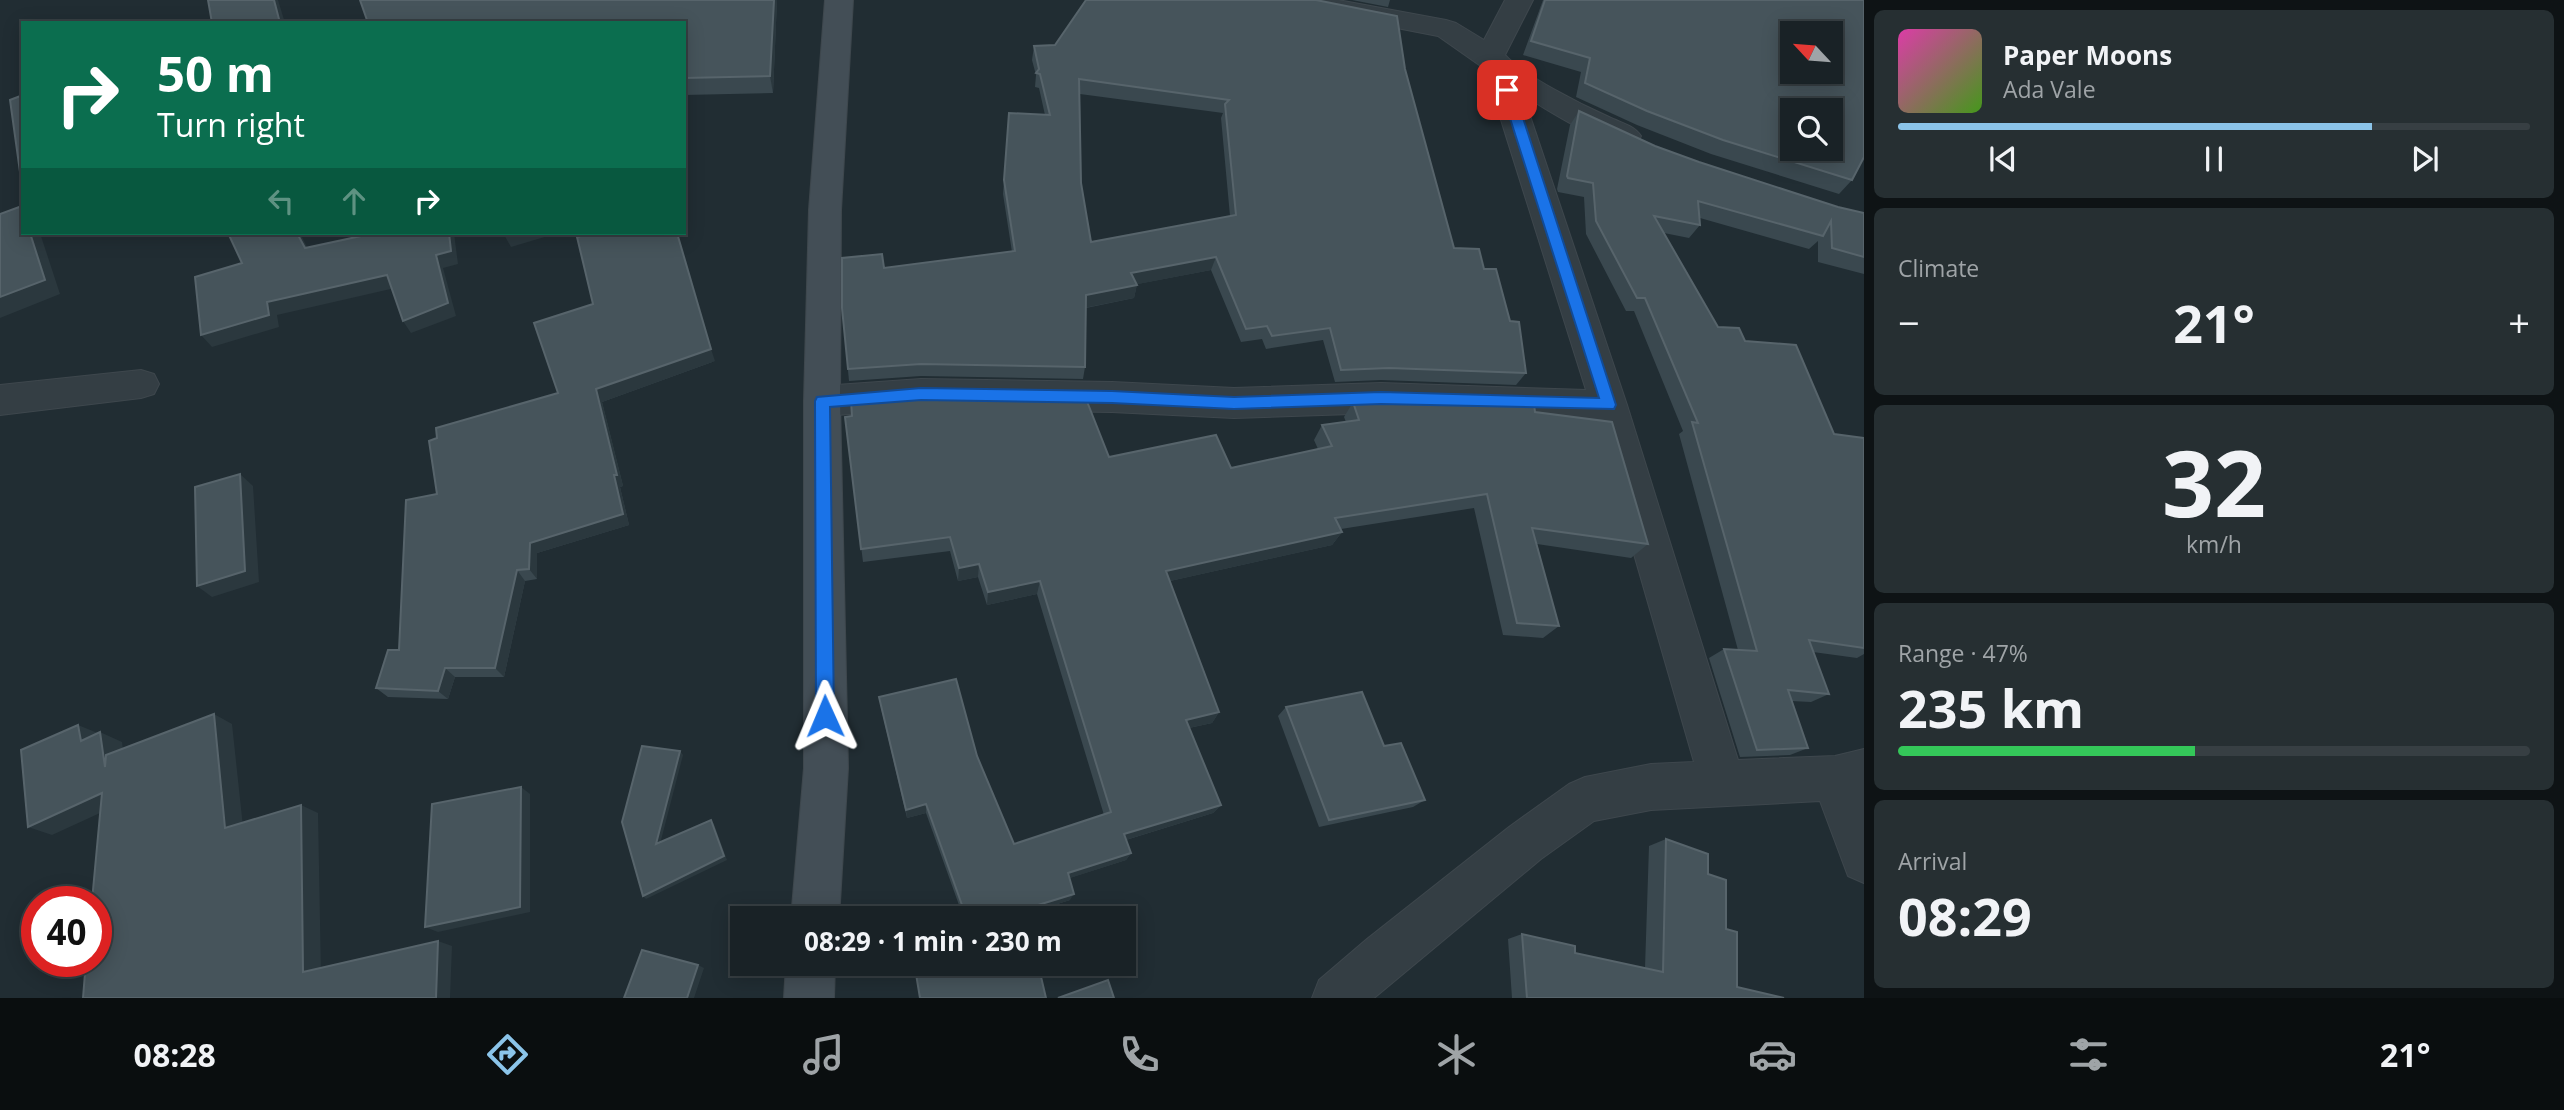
<!DOCTYPE html>
<html lang="en">
<head>
<meta charset="utf-8">
<style>
  body { margin:0; font-family:"Open Sans",sans-serif; background:#262f32; color:#f1f3f6; height:100vh; display:flex; flex-direction:column; font-size:26px; white-space:nowrap }
  * { box-sizing:border-box; margin:0 }
  p { font-size:23px; color:#9fa4a7 }
  .icon { flex:none; width:38px; height:38px; fill:none; stroke:currentColor; stroke-width:2; stroke-linecap:round; stroke-linejoin:round }
  .map { position:relative; flex:1; overflow:hidden }
  .sheet { display:flex; flex-direction:column; gap:10px; padding:10px; background:#0e1315; width:700px }
  .sheet>* { flex:none }
  .guide { position:absolute; left:21px; top:21px; width:665px; height:214px; border-radius:0px; box-shadow:0 4px 18px #0003,0 0 0 2px #373f43; background:#0b6e4f; color:#fff; overflow:hidden }
  .needle { width:46px; rotate:296deg }
  .fabs { position:absolute; left:1780px; top:21px; display:grid; gap:14px }
  .fabs a { display:grid; place-items:center; width:63px; height:63px; border-radius:0px; background:#192226; box-shadow:0 4px 18px #0003,0 0 0 2px #373f43; font-size:35px }
  .speed { position:absolute; left:21px; top:886px; display:flex; gap:14px; font-size:35px; font-weight:700; text-align:center }
  .speed>* { display:grid; place-content:center; width:91px; height:91px; border-radius:50%; background:#192226; box-shadow:0 4px 18px #0003,0 0 0 2px #373f43; line-height:1 }
  .speed .limit { border:10px solid #d22; background:#fff; color:#111 }
  .pin { position:absolute; display:grid; place-items:center; width:60px; height:60px; color:#fff; margin:-30px; border-radius:14px; box-shadow:0 4px 10px #0006 }
  .me { position:absolute; width:77px; margin:-38px; rotate:359deg; stroke-linejoin:round; filter:drop-shadow(0 0 5px #0008) }
  .turn { display:flex; align-items:center; gap:24px; height:147px; padding:0 21px; font-size:32px }
  .turn .icon { width:91px; height:91px; stroke-width:2.5 }
  .turn b { display:block; font-size:49px; line-height:60px }
  .lanes { display:flex; align-items:center; height:66px; padding:0 21px; background:#0003; justify-content:center; gap:35px; direction:ltr }
  .lanes .off { opacity:.35 }
  .big { font-size:52px; font-weight:700; line-height:1.1 }
  .sheet .tile { flex:1; display:flex; flex-direction:column; justify-content:center; gap:10px; min-width:0; padding:0 24px; border-radius:10px; background:#262f32 }
  .sheet .dial { align-items:center; gap:0 }
  .dial b { font-size:91px; line-height:1 }
  .song { display:flex; align-items:center; gap:21px }
  .cover { width:84px; height:84px; border-radius:10px; background:linear-gradient(135deg,hsl(320 70% 55%),hsl(100 70% 35%)) }
  .played { height:7px; border-radius:4px; background:linear-gradient(90deg,#8bc4e9 75%,#373f43 75%) }
  .keys { display:flex; justify-content:space-around; direction:ltr }
  .heat { display:flex; justify-content:space-between; align-items:center; font-size:38px; direction:ltr }
  .charge { height:10px; border-radius:5px; background:linear-gradient(90deg,#34c759 47%,#373f43 0) }
  .trip { position:absolute; left:730px; top:906px; width:406px; height:70px; border-radius:0px; background:#192226; box-shadow:0 4px 18px #0003,0 0 0 2px #373f43; font-weight:700; line-height:70px; text-align:center }
  .tabs { display:flex; height:112px; justify-content:space-around; align-items:center; background:#0a0e0f; color:#9fa4a7 }
  .tabs .icon { width:49px; height:49px }
  .tabs .selected { color:#8bc4e9 }
  .tabs b { font-size:32px; color:#f1f3f6 }
  main { display:flex; flex:1; min-height:0 }
  .map>svg:first-child { display:block }
</style>
</head>
<body>
<main>
<div class="map">
<svg width="1864" height="998" viewBox="0 0 1864 998">
  <rect width="100%" height="100%" fill="#212d33"/>
  <g fill="none" stroke-linecap="round" stroke-linejoin="round">
    <!-- street casing -->
    <g stroke="#3e474d" stroke-width="2">
      <g id="street">
        <path d="M 1280,0 L 1338,0 L 1446,20 L 1456,23 L 1484,40 L 1505,0 L 1533,0 L 1505,55 C 1524,76 1582,105 1609,117 C 1621,123 1634,125 1641,136 L 1637,143 C 1633,144 1630,146 1626,146 C 1605,146 1542,107 1523,95 L 1627,405 L 1738,760 L 1835,756 L 1864,749 L 1864,883 L 1848,876 L 1820,801 L 1651,810 L 1594,821 L 1541,859 L 1374,998 L 1312,998 L 1319,980 L 1367,939 L 1509,827 L 1569,784 L 1585,777 L 1651,764 L 1694,762 L 1595,419 L 1381,413 L 1234,418 L 1112,412 L 921,409 L 822,416 L 809,411 L 804,401 L 809,391 L 822,386 L 921,379 L 1112,382 L 1234,388 L 1381,383 L 1586,390 L 1485,69 L 1438,36 L 1294,8 L 1284,6 Z"/>
        <path d="M 141,370 L 154,374 L 159,384 L 154,394 L 141,398 L 0,415 L 0,385 Z"/>
      </g>
    </g>
    <!-- secondary casing -->
    <g stroke="#3e474d" stroke-width="2">
      <g id="secondary">
        <path d="M 825,0 L 853,0 L 841,210 L 840,401 L 848,768 L 839,919 L 791,919 L 804,768 L 804,401 L 809,210 Z"/>
        <path d="M 786,964 L 835,964 L 834,998 L 784,998 Z"/>
      </g>
    </g>
    <!-- street -->
    <use href="#street" fill="#343e44" fill-rule="evenodd"/>
    <!-- secondary -->
    <use href="#secondary" fill="#434e56" fill-rule="evenodd"/>
  </g>
  <!-- wall -->
  <g fill="#3a484f" fill-rule="evenodd">
    <path d="M 360,0 L 777,0 L 773,93 L 684,95 L 684,23 Z"/>
    <path d="M 1352,0 L 1390,0 L 1388,7 Z"/>
    <path d="M 1543,0 L 1864,0 L 1852,180 L 1839,194 L 1711,154 L 1637,125 L 1576,97 L 1581,72 L 1523,55 Z"/>
    <path d="M 1034,46 L 1405,69 L 1454,248 L 1484,269 L 1510,321 L 1526,373 L 1516,385 L 1381,380 L 1335,382 L 1323,340 L 1266,349 L 1262,339 L 1241,342 L 1211,270 L 1137,284 L 1134,298 L 1086,308 L 1085,367 L 1083,379 L 921,376 L 849,381 L 842,308 L 884,268 L 1012,252 L 1003,194 L 1009,113 L 1045,115 L 1039,88 L 1035,87 L 1036,75 L 1032,60 ZM 1080,94 L 1223,113 L 1221,118 L 1230,216 L 1091,242 L 1081,183 Z"/>
    <path d="M 1579,111 L 1655,146 L 1699,162 L 1838,207 L 1864,213 L 1864,274 L 1818,262 L 1818,241 L 1809,249 L 1700,218 L 1700,225 L 1689,238 L 1664,233 L 1718,327 L 1745,341 L 1834,434 L 1864,438 L 1864,654 L 1857,658 L 1813,652 L 1829,694 L 1811,702 L 1791,701 L 1808,748 L 1790,755 L 1740,757 L 1709,658 L 1724,649 L 1738,650 L 1679,434 L 1683,431 L 1634,311 L 1626,311 L 1586,234 L 1584,197 L 1558,192 L 1557,189 L 1570,125 Z"/>
    <path d="M 715,361 L 602,402 L 623,486 L 620,487 L 629,525 L 537,553 L 537,579 L 525,581 L 504,677 L 455,677 L 448,699 L 388,697 L 376,688 L 399,650 L 437,494 L 437,438 L 558,393 Z"/>
    <path d="M 1353,402 L 1535,412 L 1648,544 L 1631,558 L 1537,544 L 1559,626 L 1543,638 L 1503,635 L 1474,508 L 1341,529 L 1342,532 L 1332,545 L 1170,581 L 1219,712 L 1212,723 L 1189,728 L 1221,805 L 1213,813 L 1126,840 L 1131,853 L 1126,860 L 1069,878 L 1070,900 L 1026,914 L 1027,919 L 964,919 L 926,813 L 907,818 L 881,708 L 879,697 L 977,756 L 1014,844 L 1104,815 L 1037,594 L 987,605 L 978,577 L 958,581 L 950,551 L 863,562 L 845,417 L 1109,457 L 1231,468 L 1318,449 L 1314,440 L 1322,425 L 1346,422 L 1344,417 Z"/>
    <path d="M 1286,707 L 1384,746 L 1425,800 L 1413,807 L 1319,827 L 1278,716 Z"/>
    <path d="M 1666,839 L 1708,874 L 1726,929 L 1737,987 L 1784,998 L 1512,998 L 1508,939 L 1522,934 L 1575,953 L 1645,968 L 1649,846 Z"/>
  </g>
  <!-- shaded-wall -->
  <g fill="#2b383e">
    <path d="M 274,0 L 278,0 L 285,23 L 280,23 Z"/>
    <path d="M 774,0 L 777,0 L 773,93 L 770,76 Z"/>
    <path d="M 30,233 L 40,233 L 60,294 L 0,318 L 0,297 Z"/>
    <path d="M 297,233 L 300,233 L 314,261 L 305,248 Z"/>
    <path d="M 449,233 L 454,233 L 458,264 L 443,268 L 456,316 L 411,333 L 403,321 L 436,255 Z"/>
    <path d="M 503,233 L 558,233 L 511,247 Z"/>
    <path d="M 1216,257 L 1211,270 L 1128,286 L 1131,273 Z"/>
    <path d="M 387,275 L 395,288 L 277,315 L 279,327 L 212,347 L 201,335 L 267,302 Z"/>
    <path d="M 1137,285 L 1134,298 L 1084,308 L 1086,295 Z"/>
    <path d="M 711,349 L 715,361 L 602,402 L 623,486 L 620,487 L 629,525 L 537,553 L 537,579 L 529,569 L 530,543 L 614,475 L 596,389 Z"/>
    <path d="M 240,474 L 253,486 L 259,582 L 212,597 L 197,586 Z"/>
    <path d="M 1342,532 L 1332,545 L 1161,583 L 1166,571 Z"/>
    <path d="M 979,564 L 978,577 L 958,581 L 959,568 Z"/>
    <path d="M 517,570 L 525,581 L 504,677 L 495,668 Z"/>
    <path d="M 1040,581 L 1037,594 L 987,605 L 988,592 Z"/>
    <path d="M 445,668 L 455,677 L 448,699 L 438,691 Z"/>
    <path d="M 1219,712 L 1212,723 L 1179,730 L 1186,720 Z"/>
    <path d="M 214,714 L 232,724 L 244,836 L 225,828 Z"/>
    <path d="M 78,725 L 100,734 L 100,732 L 122,742 L 126,776 L 105,767 L 81,741 Z"/>
    <path d="M 680,751 L 683,755 L 659,848 L 656,844 Z"/>
    <path d="M 521,787 L 530,794 L 530,912 L 438,932 L 425,927 Z"/>
    <path d="M 102,793 L 124,802 L 52,835 L 28,827 Z"/>
    <path d="M 926,804 L 926,813 L 907,818 L 906,810 Z"/>
    <path d="M 301,805 L 318,813 L 321,976 L 303,972 Z"/>
    <path d="M 1221,805 L 1213,813 L 1119,842 L 1124,834 Z"/>
    <path d="M 711,820 L 714,824 L 727,860 L 646,899 L 643,896 Z"/>
    <path d="M 1131,853 L 1126,860 L 1064,880 L 1068,873 Z"/>
    <path d="M 1074,894 L 1070,900 L 1022,915 L 1025,909 Z"/>
    <path d="M 438,941 L 452,946 L 450,998 L 436,998 Z"/>
    <path d="M 698,965 L 704,968 L 694,998 L 687,998 Z"/>
  </g>
  <!-- building -->
  <g fill="#46545b" stroke="#57646b" stroke-width="2" fill-rule="evenodd">
    <path d="M 208,0 L 274,0 L 280,23 L 212,23 Z"/>
    <path d="M 360,0 L 774,0 L 770,76 L 684,78 L 684,23 L 368,23 Z"/>
    <path d="M 1086,0 L 1316,0 L 1397,16 L 1405,69 L 1454,248 L 1479,249 L 1484,269 L 1496,269 L 1510,321 L 1519,322 L 1526,373 L 1389,368 L 1341,370 L 1330,328 L 1272,336 L 1267,326 L 1246,329 L 1216,257 L 1131,273 L 1137,285 L 1086,295 L 1085,367 L 921,364 L 848,369 L 842,308 L 842,258 L 882,254 L 884,268 L 1015,251 L 1004,180 L 1009,113 L 1050,115 L 1040,74 L 1036,73 L 1039,69 L 1034,46 L 1055,45 ZM 1079,79 L 1229,100 L 1225,104 L 1236,215 L 1091,242 L 1081,183 Z"/>
    <path d="M 1545,0 L 1864,0 L 1864,157 L 1852,180 L 1723,140 L 1647,111 L 1585,83 L 1590,58 L 1531,41 ZM 1792,33 L 1830,33 L 1830,72 L 1792,72 ZM 1792,110 L 1830,110 L 1830,149 L 1792,149 Z"/>
    <path d="M 23,95 L 23,171 L 20,172 L 10,100 Z"/>
    <path d="M 1579,111 L 1655,146 L 1699,162 L 1838,207 L 1864,213 L 1864,257 L 1832,248 L 1831,221 L 1823,236 L 1698,201 L 1700,225 L 1654,216 L 1718,327 L 1739,328 L 1745,341 L 1796,345 L 1834,434 L 1864,438 L 1864,648 L 1809,640 L 1829,694 L 1788,690 L 1808,748 L 1757,750 L 1724,649 L 1757,651 L 1692,422 L 1698,423 L 1645,298 L 1637,298 L 1596,221 L 1593,183 L 1568,178 L 1567,176 Z"/>
    <path d="M 22,206 L 23,233 L 30,233 L 45,280 L 0,297 L 0,214 Z"/>
    <path d="M 228,233 L 297,233 L 305,248 L 375,233 L 449,233 L 451,251 L 436,255 L 448,303 L 403,321 L 387,275 L 267,302 L 269,315 L 201,335 L 195,277 L 242,263 Z"/>
    <path d="M 592,233 L 677,233 L 711,349 L 596,389 L 617,475 L 614,475 L 623,514 L 530,543 L 529,569 L 517,570 L 495,668 L 445,668 L 438,691 L 376,688 L 388,650 L 399,650 L 406,500 L 437,494 L 429,441 L 437,438 L 436,428 L 558,393 L 534,323 L 593,304 L 577,237 Z"/>
    <path d="M 921,396 L 1086,399 L 1109,457 L 1216,435 L 1231,468 L 1332,446 L 1322,425 L 1359,420 L 1353,402 L 1534,404 L 1535,412 L 1612,422 L 1648,544 L 1532,528 L 1559,626 L 1517,623 L 1487,494 L 1335,518 L 1342,532 L 1166,571 L 1219,712 L 1186,720 L 1221,805 L 1124,834 L 1131,853 L 1068,873 L 1074,894 L 1025,909 L 1027,919 L 967,919 L 926,804 L 906,810 L 879,697 L 956,679 L 977,756 L 1014,844 L 1111,812 L 1040,581 L 988,592 L 979,564 L 959,568 L 950,537 L 861,549 L 845,417 L 852,416 L 851,401 Z"/>
    <path d="M 240,474 L 245,571 L 197,586 L 195,487 Z"/>
    <path d="M 1362,692 L 1384,746 L 1401,743 L 1425,800 L 1329,820 L 1286,707 Z"/>
    <path d="M 214,714 L 225,828 L 301,805 L 303,972 L 438,941 L 436,998 L 83,998 L 86,961 L 96,961 L 96,901 L 92,901 L 102,793 L 28,827 L 21,750 L 78,725 L 81,741 L 100,732 L 105,767 L 106,755 Z"/>
    <path d="M 642,746 L 680,751 L 656,844 L 711,820 L 724,856 L 643,896 L 622,822 Z"/>
    <path d="M 521,787 L 520,907 L 425,927 L 432,804 Z"/>
    <path d="M 1666,839 L 1708,854 L 1708,874 L 1726,880 L 1726,929 L 1737,932 L 1737,987 L 1784,998 L 1527,998 L 1522,934 L 1575,946 L 1575,953 L 1663,972 Z"/>
    <path d="M 642,950 L 698,965 L 687,998 L 624,998 Z"/>
    <path d="M 954,964 L 1038,964 L 1046,998 L 920,998 L 916,974 Z"/>
    <path d="M 1108,980 L 1114,998 L 1058,998 Z"/>
  </g>
  <!-- route -->
  <path fill="#1a73e8" stroke="#114b97" stroke-width="2" d="M 1507,87 L 1514,90 L 1616,405 L 1614,409 L 1381,404 L 1234,409 L 1112,403 L 921,400 L 830,407 L 834,716 L 832,722 L 825,725 L 819,722 L 816,716 L 815,401 L 817,397 L 921,388 L 1112,391 L 1234,397 L 1381,392 L 1599,398 L 1501,90 Z"/>
</svg>
<div class="fabs">
<a><svg class="needle" viewBox="-14 -14 28 28"><path d="M0-13l5 13h-10z" fill="#e53935"/><path d="M0 13l5-13h-10z" fill="#9fa4a7"/></svg></a>
<a><svg class="icon" aria-label="search" viewBox="0 0 24 24"><circle cx="10" cy="10" r="6"/><path d="M15 15l6 6"/></svg></a>
</div>
<div class="speed"><div class="limit">40</div></div>
<div class="pin" style="left:1507px;top:90px;background:#d93025"><svg class="icon" aria-label="arrive" viewBox="0 0 24 24"><path d="M6 21V4h12l-3 4 3 4H6"/></svg></div>
<svg class="me" style="left:825px;top:716px" viewBox="-20 -20 40 40"><path d="M0-17L14 15 0 8-14 15z" fill="#1a73e8" stroke="#fff" stroke-width="4"/></svg>
<div class="trip">08:29 · 1 min · 230 m</div>
<div class="guide">
<div class="turn"><svg class="icon" aria-label="right" viewBox="0 0 24 24"><path d="M7 20v-9h11M14 6l5 5-5 5"/></svg><div><b>50 m</b>Turn right</div></div>
<div class="lanes"><svg class="icon off" aria-label="left" viewBox="0 0 24 24"><path d="M17 20v-9H6M10 6l-5 5 5 5"/></svg><svg class="icon off" aria-label="ahead" viewBox="0 0 24 24"><path d="M12 20V5M6 11l6-6 6 6"/></svg><svg class="icon" aria-label="right" viewBox="0 0 24 24"><path d="M7 20v-9h11M14 6l5 5-5 5"/></svg></div>
</div>
</div>
<section class="sheet">
<div class="tile">
<div class="song"><i class="cover"></i><div><b>Paper Moons</b><p>Ada Vale</p></div></div>
<div class="played"></div>
<div class="keys"><svg class="icon" aria-label="previous" viewBox="0 0 24 24"><path d="M18 5L8 12l10 7zM5 5v14"/></svg><svg class="icon" aria-label="pause" viewBox="0 0 24 24"><path d="M8 5v14M16 5v14"/></svg><svg class="icon" aria-label="next" viewBox="0 0 24 24"><path d="M6 5l10 7-10 7zM19 5v14"/></svg></div>
</div>
<div class="tile"><p>Climate</p>
<div class="heat"><a>−</a><b class="big">21°</b><a>+</a></div>
</div>
<div class="tile dial"><b>32</b><p>km/h</p></div>
<div class="tile"><p>Range · 47%</p><b class="big">235 km</b><div class="charge"></div></div>
<div class="tile"><p>Arrival</p><b class="big">08:29</b></div>
</section>
</main>
<nav class="tabs">
<b>08:28</b>
<svg class="icon selected" aria-label="directions" viewBox="0 0 24 24"><path d="M12 3l9 9-9 9-9-9zM9 14v-3h6M13 9l2 2-2 2"/></svg>
<svg class="icon" aria-label="music" viewBox="0 0 24 24"><path d="M9 18V5l10-2v13"/><circle cx="6" cy="18" r="3"/><circle cx="16" cy="16" r="3"/></svg>
<svg class="icon" aria-label="phone" viewBox="0 0 24 24"><path d="M5 4h4l2 5-3 2q2 4 5 5l2-3 5 2v4C11 20 4 13 5 4z"/></svg>
<svg class="icon" aria-label="climate" viewBox="0 0 24 24"><path d="M12 3v18M4 7l16 10M4 17L20 7"/></svg>
<svg class="icon" aria-label="car" viewBox="0 0 24 24"><path d="M5 17H2v-5l4-1 3-4h7l3 4 3 1v5h-3M9 17h6M6 11h13"/><circle cx="7" cy="17" r="2"/><circle cx="17" cy="17" r="2"/></svg>
<svg class="icon" aria-label="filters" viewBox="0 0 24 24"><path d="M4 7h16M4 17h16"/><circle cx="9" cy="7" r="2"/><circle cx="15" cy="17" r="2"/></svg>
<b>21°</b>
</nav>
</body>
</html>
